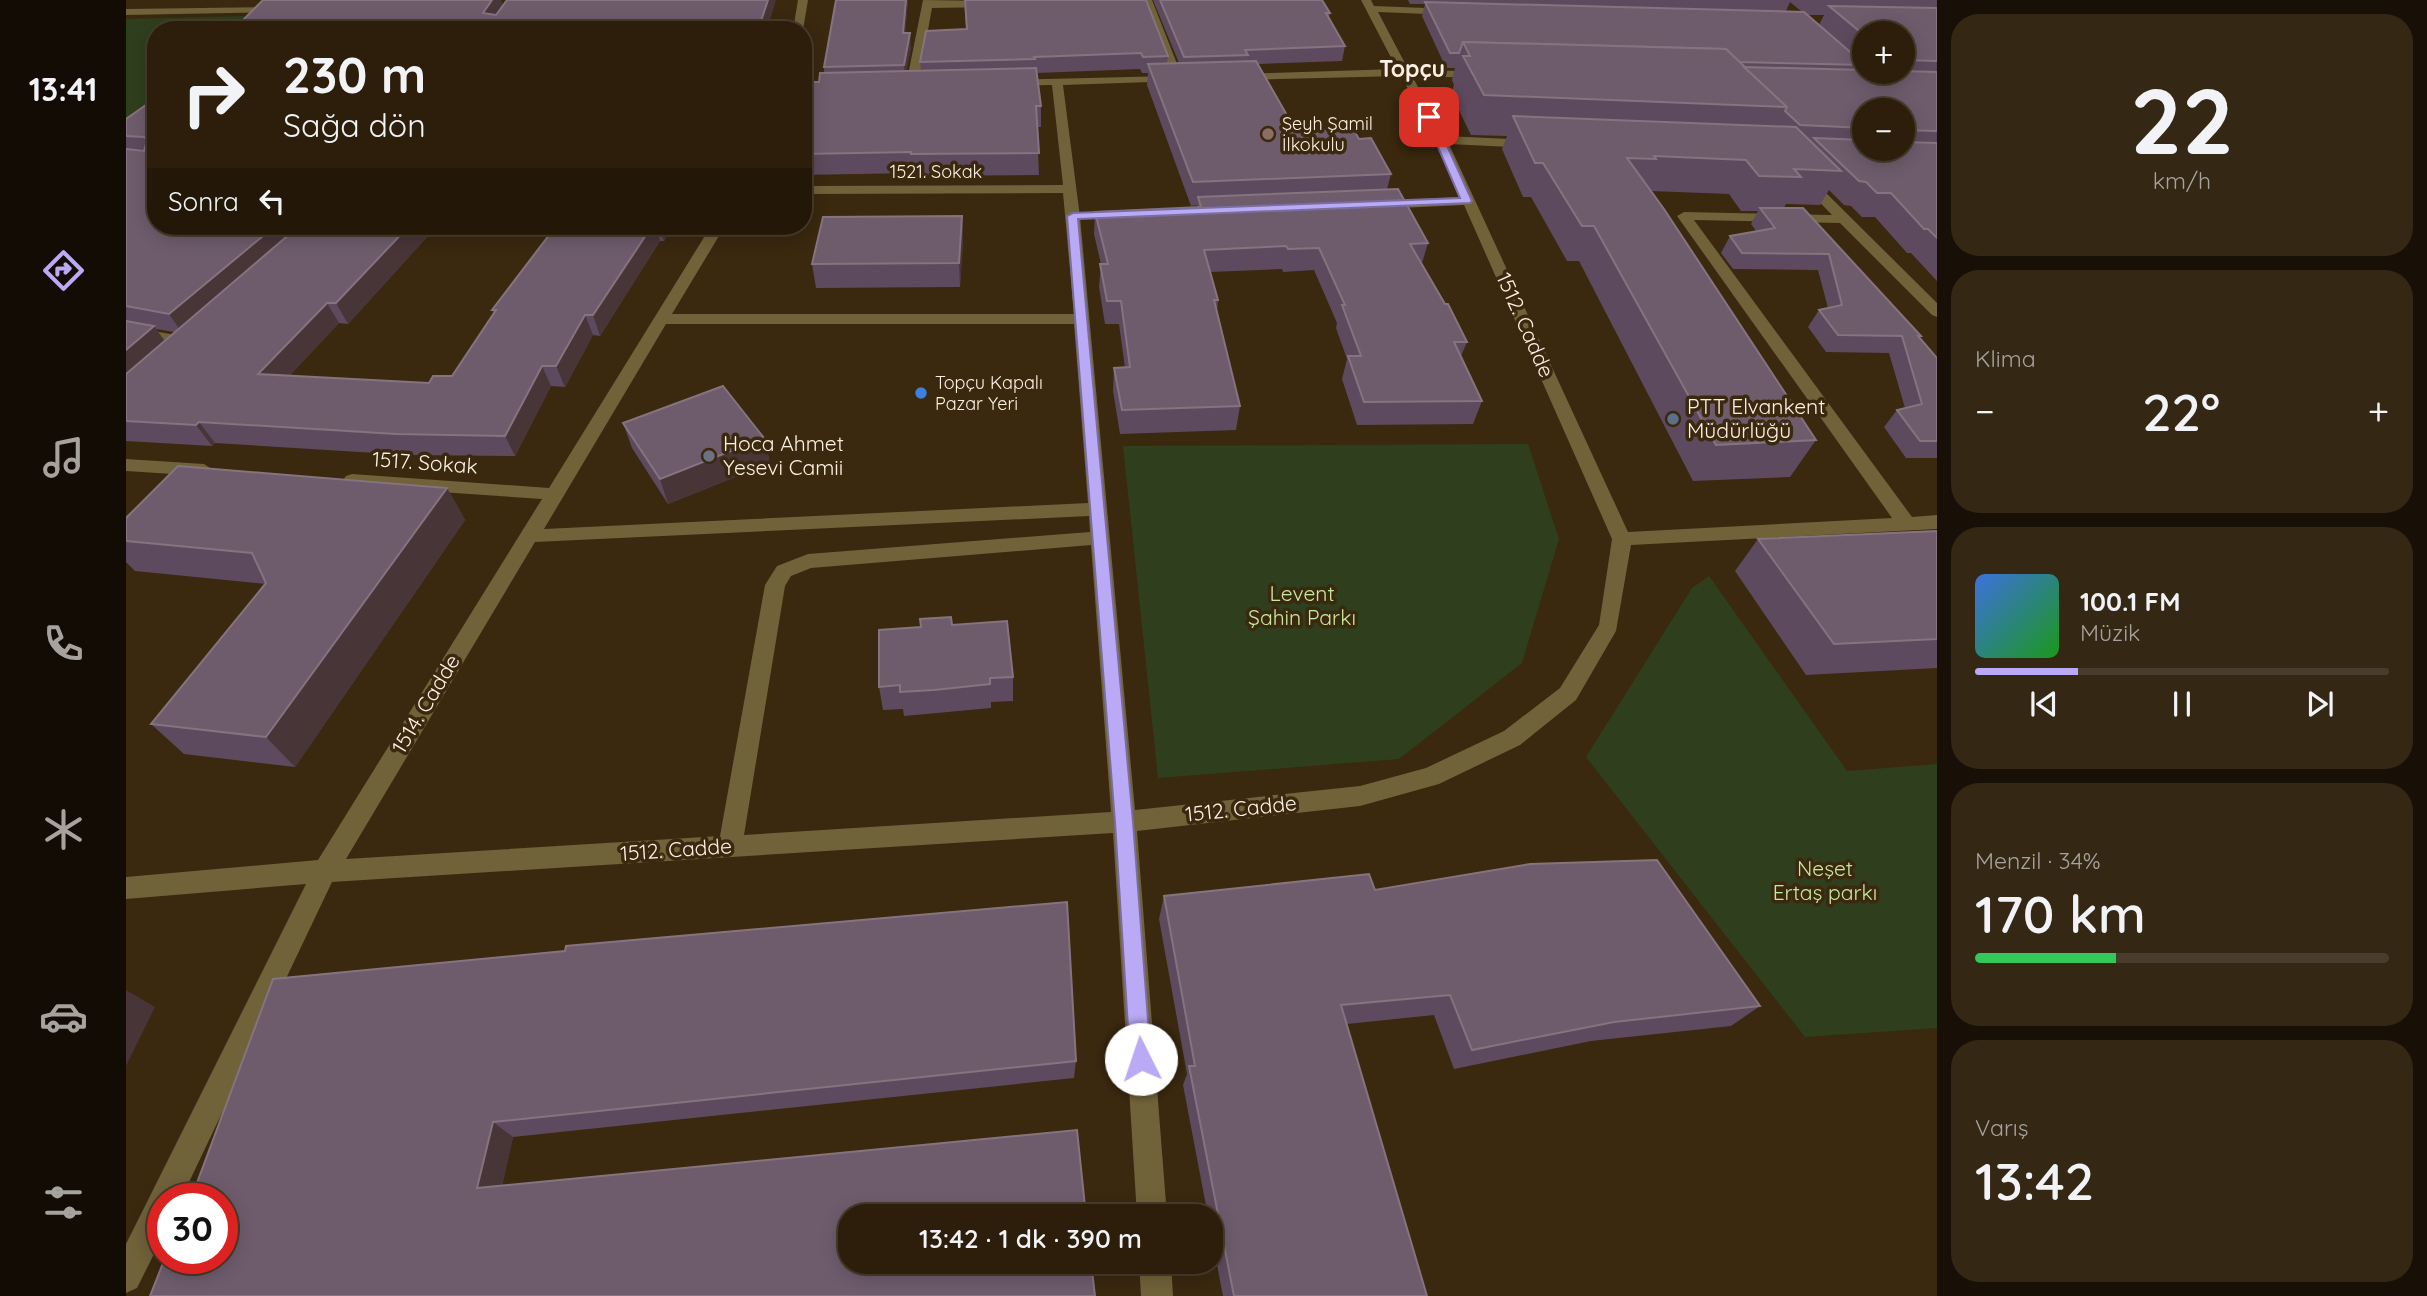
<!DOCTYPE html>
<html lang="tr">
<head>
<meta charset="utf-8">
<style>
  body { margin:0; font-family:Quicksand,sans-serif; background:#342714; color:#f1f3f6; height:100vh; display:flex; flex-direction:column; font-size:26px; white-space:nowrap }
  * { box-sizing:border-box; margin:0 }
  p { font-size:23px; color:#a6a29d }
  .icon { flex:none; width:38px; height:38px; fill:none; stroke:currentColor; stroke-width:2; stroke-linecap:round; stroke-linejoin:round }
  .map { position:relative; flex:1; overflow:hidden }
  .side { display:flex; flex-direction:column; gap:14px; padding:14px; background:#181006; width:490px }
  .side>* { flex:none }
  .top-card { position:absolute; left:21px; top:21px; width:665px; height:214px; border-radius:28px; box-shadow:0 4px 18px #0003,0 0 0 2px #483c2c; background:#2c1e0b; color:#f1f3f6; overflow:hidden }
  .tools { position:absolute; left:1726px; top:21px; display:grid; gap:14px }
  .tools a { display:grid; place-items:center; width:63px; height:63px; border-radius:50%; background:#2c1e0b; box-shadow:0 4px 18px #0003,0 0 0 2px #483c2c; font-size:35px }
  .speed { position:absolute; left:21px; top:1183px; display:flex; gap:14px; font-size:35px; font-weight:700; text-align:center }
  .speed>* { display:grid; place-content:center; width:91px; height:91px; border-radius:50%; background:#2c1e0b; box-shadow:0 4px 18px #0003,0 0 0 2px #483c2c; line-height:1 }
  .speed .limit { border:10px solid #d22; background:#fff; color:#111 }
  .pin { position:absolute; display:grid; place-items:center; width:60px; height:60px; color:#fff; margin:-30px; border-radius:14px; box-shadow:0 4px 10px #0006 }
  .me { position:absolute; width:77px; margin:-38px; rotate:356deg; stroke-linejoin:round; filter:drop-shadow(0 0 5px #0008) }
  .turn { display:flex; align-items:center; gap:24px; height:147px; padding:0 21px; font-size:32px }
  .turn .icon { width:91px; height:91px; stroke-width:2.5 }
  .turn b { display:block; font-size:49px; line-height:60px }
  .then { display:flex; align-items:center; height:66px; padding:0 21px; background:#0003; gap:14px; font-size:26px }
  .big { font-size:52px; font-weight:600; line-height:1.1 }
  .side .card { flex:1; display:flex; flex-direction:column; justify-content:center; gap:10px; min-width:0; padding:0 24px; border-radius:28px; background:#342714 }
  .side .dial { align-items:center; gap:0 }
  .dial b { font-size:91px; line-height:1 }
  .song { display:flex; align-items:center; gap:21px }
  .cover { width:84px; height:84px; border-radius:10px; background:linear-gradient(135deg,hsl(220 70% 55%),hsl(120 70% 35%)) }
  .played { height:7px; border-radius:4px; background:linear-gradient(90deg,#baaaf6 25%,#483c2c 25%) }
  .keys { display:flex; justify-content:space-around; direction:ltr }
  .heat { display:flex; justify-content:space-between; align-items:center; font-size:38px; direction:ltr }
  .charge { height:10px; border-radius:5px; background:linear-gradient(90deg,#34c759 34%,#483c2c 0) }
  .trip { position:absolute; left:712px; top:1204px; width:385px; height:70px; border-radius:28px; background:#2c1e0b; box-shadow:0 4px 18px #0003,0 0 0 2px #483c2c; font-weight:600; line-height:70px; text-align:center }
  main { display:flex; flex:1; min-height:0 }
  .tab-bar { display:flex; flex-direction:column; width:126px; justify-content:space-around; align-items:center; background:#120c04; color:#a6a29d }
  .tab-bar .icon { width:49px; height:49px }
  .tab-bar .current { color:#baaaf6 }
  .tab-bar b { font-size:32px; color:#f1f3f6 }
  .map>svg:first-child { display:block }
</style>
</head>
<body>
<main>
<nav class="tab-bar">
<b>13:41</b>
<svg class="icon current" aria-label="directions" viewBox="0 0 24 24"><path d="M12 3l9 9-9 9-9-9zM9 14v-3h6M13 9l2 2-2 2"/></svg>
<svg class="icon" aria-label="music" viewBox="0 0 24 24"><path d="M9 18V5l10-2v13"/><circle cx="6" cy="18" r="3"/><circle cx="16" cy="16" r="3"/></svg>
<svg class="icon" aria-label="phone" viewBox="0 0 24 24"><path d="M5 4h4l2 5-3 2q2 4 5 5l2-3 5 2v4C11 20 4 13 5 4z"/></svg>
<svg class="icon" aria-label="climate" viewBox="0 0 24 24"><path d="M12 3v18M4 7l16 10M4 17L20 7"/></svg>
<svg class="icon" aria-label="car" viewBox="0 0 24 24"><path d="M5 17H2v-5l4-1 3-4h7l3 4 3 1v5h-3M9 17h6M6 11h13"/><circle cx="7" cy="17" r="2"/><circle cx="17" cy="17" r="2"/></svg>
<svg class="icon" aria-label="filters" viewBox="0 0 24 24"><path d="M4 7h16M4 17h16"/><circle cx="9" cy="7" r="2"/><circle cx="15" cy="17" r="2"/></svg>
</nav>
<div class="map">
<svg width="1811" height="1296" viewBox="0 0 1811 1296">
  <rect width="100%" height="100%" fill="#3a280f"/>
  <!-- green -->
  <g fill="#2f3f1d">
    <path d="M 119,16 L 106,30 L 30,30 L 30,110 L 0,129 L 0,19 Z"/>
    <path d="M 1402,444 L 1433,539 L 1396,663 L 1273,759 L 1032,778 L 997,446 Z"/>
    <path d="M 1583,576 L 1721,771 L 1811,764 L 1811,1028 L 1679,1037 L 1460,757 L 1566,588 Z"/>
  </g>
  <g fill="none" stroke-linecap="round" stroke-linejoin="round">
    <!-- minor -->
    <g fill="#706239" fill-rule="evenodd">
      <path d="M 672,0 L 682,0 L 677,30 L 667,30 Z"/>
      <path d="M 797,0 L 866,1 L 871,4 L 866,7 L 806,8 L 792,85 L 786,88 L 780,85 Z"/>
      <path d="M 1016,0 L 1026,0 L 1057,79 L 1055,81 L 937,85 L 954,217 L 1009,810 L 1234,786 L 1300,768 L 1378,731 L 1434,688 L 1473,625 L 1486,539 L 1338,205 L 1253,209 L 1246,205 L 1253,201 L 1334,197 L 1309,140 L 1275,76 L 1110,80 L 1104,77 L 1110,74 L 1271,69 L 1235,0 L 1245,0 L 1248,6 L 1326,9 L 1331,12 L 1326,15 L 1252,12 L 1282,69 L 1354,72 L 1360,75 L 1354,78 L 1286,76 L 1319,136 L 1407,140 L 1413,144 L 1407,148 L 1323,144 L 1502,532 L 1766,518 L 1551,216 L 1558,212 L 1706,215 L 1672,180 L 1679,176 L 1684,177 L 1811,303 L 1811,317 L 1806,315 L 1714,223 L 1568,220 L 1786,517 L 1811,515 L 1811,529 L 1505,545 L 1490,631 L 1450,700 L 1394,745 L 1313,784 L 1234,806 L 1011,831 L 1041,1216 L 1011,1216 L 987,833 L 206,882 L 55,1199 L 37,1199 L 37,1236 L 11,1288 L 0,1293 L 0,1244 L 180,884 L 0,899 L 0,877 L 192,860 L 416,499 L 226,486 L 217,480 L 220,476 L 226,474 L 423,488 L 585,226 L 599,226 L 546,314 L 948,314 L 937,193 L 677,194 L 677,186 L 937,185 L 926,85 L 883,86 L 877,83 L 883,80 L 1044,76 ZM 540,324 L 948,324 L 962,503 L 418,529 ZM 963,516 L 964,532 L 682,554 L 651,566 L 639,585 L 594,836 L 220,859 L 409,542 ZM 965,545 L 985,812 L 618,835 L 659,586 L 665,576 L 685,568 Z"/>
      <path d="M 159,7 L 160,9 L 155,12 L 0,15 L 0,9 Z"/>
      <path d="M 677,85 L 710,84 L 716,87 L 710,90 L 677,91 Z"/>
      <path d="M 0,326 L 61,337 L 69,342 L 61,347 L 0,336 Z"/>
      <path d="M 0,459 L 78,464 L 87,470 L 78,476 L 0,471 Z"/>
      <path d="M 1013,1262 L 1045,1262 L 1047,1296 L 1015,1296 Z"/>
    </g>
  </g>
  <!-- wall -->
  <g fill="#5d4a5e" fill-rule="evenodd">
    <path d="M 710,0 L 782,0 L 779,33 L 785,47 L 780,71 L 795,70 L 794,62 L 840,30 L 838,0 L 1042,56 L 1041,63 L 1053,63 L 1027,0 L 1196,0 L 1204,13 L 1203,18 L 1219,46 L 1216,61 L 1132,64 L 1170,131 L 1233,139 L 1265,174 L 1261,189 L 1302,243 L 1296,263 L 1341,342 L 1335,356 L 1356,401 L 1347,424 L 1231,425 L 1216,379 L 1221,359 L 1210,328 L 1211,323 L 1188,270 L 1157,272 L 1156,269 L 1084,272 L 1092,300 L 1091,312 L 1114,406 L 1110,430 L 994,434 L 987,391 L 988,368 L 999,368 L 993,324 L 979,324 L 973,287 L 975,264 L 968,234 L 969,212 L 1070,208 L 1071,205 L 1065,206 L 1021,85 L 1022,73 L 1016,73 L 1014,69 L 911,73 L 915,106 L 915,127 L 911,127 L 913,175 L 787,176 L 787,173 L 677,175 L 677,113 L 698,73 L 698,67 Z"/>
    <path d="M 1282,0 L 1811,0 L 1811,281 L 1785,253 L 1781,253 L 1749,217 L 1736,217 L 1725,206 L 1718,205 L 1703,190 L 1694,205 L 1660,204 L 1658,208 L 1795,336 L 1793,338 L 1811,358 L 1811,458 L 1780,458 L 1758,427 L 1771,410 L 1779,408 L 1763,353 L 1700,352 L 1682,327 L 1693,310 L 1702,308 L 1692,270 L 1607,269 L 1595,253 L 1604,236 L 1630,231 L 1625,224 L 1632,211 L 1615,211 L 1603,194 L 1525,191 L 1690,440 L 1664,477 L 1567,481 L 1453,261 L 1441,261 L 1405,197 L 1397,197 L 1376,149 L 1381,136 L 1345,135 L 1325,94 L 1328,85 L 1326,80 L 1329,68 L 1320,68 L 1296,16 L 1299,4 L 1284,4 ZM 1664,2 L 1675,11 L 1660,11 ZM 1682,15 L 1698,15 L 1693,25 ZM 1738,33 L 1776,33 L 1776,72 L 1737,70 ZM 1738,110 L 1776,110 L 1776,149 L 1738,149 Z"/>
    <path d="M 30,98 L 30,226 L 311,226 L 222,324 L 213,323 L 163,376 L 303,383 L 326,376 L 368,314 L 366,310 L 427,229 L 355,226 L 547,226 L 538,241 L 534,241 L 474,336 L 467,335 L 439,387 L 425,386 L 389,456 L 282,455 L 89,443 L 86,446 L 0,441 L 0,119 ZM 30,329 L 48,332 L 39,341 Z"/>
    <path d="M 836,216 L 837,240 L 834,287 L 690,288 L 686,264 Z"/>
    <path d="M 497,423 L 638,438 L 644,463 L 542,504 L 506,448 Z"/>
    <path d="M 321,488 L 339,520 L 169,767 L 58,754 L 25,724 L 140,584 L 9,571 L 0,562 L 0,518 Z"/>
    <path d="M 1811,531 L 1811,668 L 1680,675 L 1609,571 L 1632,539 Z"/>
    <path d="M 826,625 L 887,677 L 887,701 L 865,702 L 865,708 L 811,713 L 778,716 L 777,709 L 757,710 L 753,687 Z"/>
    <path d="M 1249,890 L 1634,1006 L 1605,1026 L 1465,1041 L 1328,1069 L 1308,1015 L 1221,1024 L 1301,1296 L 1097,1296 L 1085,1234 L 1085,1216 L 1082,1216 L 1057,1085 L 1061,1074 L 1033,919 L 1038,896 Z"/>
    <path d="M 147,979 L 950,1061 L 948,1078 L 387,1137 L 376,1185 L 96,1258 Z"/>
  </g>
  <!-- shaded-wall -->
  <g fill="#483538">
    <path d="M 366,0 L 375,0 L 378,8 L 364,30 L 357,13 Z"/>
    <path d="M 642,0 L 650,0 L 641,30 L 632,30 Z"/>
    <path d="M 780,0 L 782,0 L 778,47 L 777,33 Z"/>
    <path d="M 784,33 L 785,47 L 779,79 L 778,65 Z"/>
    <path d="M 836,216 L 837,240 L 834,287 L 833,263 Z"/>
    <path d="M 149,226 L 183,226 L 57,334 L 43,314 Z"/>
    <path d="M 283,226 L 311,226 L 222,324 L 210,303 Z"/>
    <path d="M 526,226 L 530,226 L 534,241 L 474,336 L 467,315 Z"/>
    <path d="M 533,226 L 547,226 L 538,241 Z"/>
    <path d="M 201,303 L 213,323 L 146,395 L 132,374 Z"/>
    <path d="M 459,315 L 467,335 L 439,387 L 430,366 Z"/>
    <path d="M 28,326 L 43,347 L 0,384 L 0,350 Z"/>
    <path d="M 416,366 L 425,386 L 389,456 L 379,436 Z"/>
    <path d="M 73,422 L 89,443 L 86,446 L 70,425 Z"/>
    <path d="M 638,438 L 644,463 L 542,504 L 534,479 Z"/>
    <path d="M 321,488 L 339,520 L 169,767 L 140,737 Z"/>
    <path d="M 0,990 L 29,1007 L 0,1066 Z"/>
    <path d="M 367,1122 L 387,1137 L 373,1201 L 351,1188 Z"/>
  </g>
  <!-- building -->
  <g fill="#6e5c6c" stroke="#85737f" stroke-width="2">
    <path d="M 137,0 L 366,0 L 357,13 L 370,15 L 381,0 L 642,0 L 632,30 L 107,30 Z"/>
    <path d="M 710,0 L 780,0 L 777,33 L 784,33 L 778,65 L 698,67 Z"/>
    <path d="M 839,0 L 1020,0 L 1042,56 L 1017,57 L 1015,53 L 908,57 L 909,59 L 794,62 L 800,31 L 841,29 Z"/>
    <path d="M 1034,0 L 1196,0 L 1204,13 L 1200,13 L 1219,46 L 1119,50 L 1122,55 L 1058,57 Z"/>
    <path d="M 1299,2 L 1678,12 L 1738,64 L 1738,65 L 1612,62 L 1600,49 L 1337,42 L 1333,53 L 1324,53 Z"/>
    <path d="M 1703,6 L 1811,8 L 1811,61 L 1776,60 L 1776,33 L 1738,33 L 1738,35 Z"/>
    <path d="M 1337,42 L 1600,49 L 1661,107 L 1358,95 L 1337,56 L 1344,56 Z"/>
    <path d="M 1130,61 L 1170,131 L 1227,129 L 1233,139 L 1245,138 L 1265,174 L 1067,182 L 1022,64 Z"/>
    <path d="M 1618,67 L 1738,70 L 1738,72 L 1776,72 L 1776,71 L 1811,72 L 1811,131 L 1776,130 L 1776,110 L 1738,110 L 1738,128 L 1674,125 L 1659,111 L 1661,107 Z"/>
    <path d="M 910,68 L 915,106 L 910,106 L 913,153 L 785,154 L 785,152 L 677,154 L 677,113 L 684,82 L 693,82 L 694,73 Z"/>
    <path d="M 30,98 L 30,226 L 149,226 L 43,314 L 0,306 L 0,149 L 18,151 L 21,140 L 18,137 L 0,136 L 0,119 Z"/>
    <path d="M 1387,116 L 1670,127 L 1715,171 L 1668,169 L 1675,177 L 1633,176 L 1620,160 L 1528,156 L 1530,159 L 1501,158 L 1538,209 L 1690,440 L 1590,445 L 1468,226 L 1456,226 L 1417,163 L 1409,163 Z"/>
    <path d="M 1688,138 L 1738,140 L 1738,149 L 1776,149 L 1776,142 L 1811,143 L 1811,238 L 1802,229 L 1798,229 L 1765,193 L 1751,193 L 1740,182 L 1733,181 Z"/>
    <path d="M 1272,189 L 1302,243 L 1284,244 L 1319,304 L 1322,304 L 1341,342 L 1328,342 L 1356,401 L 1238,402 L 1222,356 L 1235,356 L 1216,305 L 1219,305 L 1193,248 L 1162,249 L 1160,246 L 1078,250 L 1092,300 L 1088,300 L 1114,406 L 996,410 L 988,368 L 1004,367 L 995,301 L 981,301 L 974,264 L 982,264 L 969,212 L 1075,207 L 1072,197 Z"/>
    <path d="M 1634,208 L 1677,208 L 1795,336 L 1792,336 L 1811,358 L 1811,441 L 1794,441 L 1771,410 L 1796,404 L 1776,336 L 1712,335 L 1693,310 L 1716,305 L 1703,254 L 1616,253 L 1604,236 L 1649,228 Z"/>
    <path d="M 836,216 L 833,263 L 686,264 L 697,217 Z"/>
    <path d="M 173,226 L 283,226 L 210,303 L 201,303 L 132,374 L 303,383 L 307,376 L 326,376 L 370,310 L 366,310 L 430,226 L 526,226 L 467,315 L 459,315 L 430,366 L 416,366 L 379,436 L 270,434 L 73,422 L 70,425 L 0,421 L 0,374 Z"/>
    <path d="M 0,321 L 28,326 L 0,350 Z"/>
    <path d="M 597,386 L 638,438 L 534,479 L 497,423 Z"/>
    <path d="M 52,466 L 321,488 L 140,737 L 25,724 L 140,583 L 126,553 L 0,541 L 0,518 Z"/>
    <path d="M 1811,531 L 1811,639 L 1708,644 L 1632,539 Z"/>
    <path d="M 825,617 L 826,625 L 881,621 L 887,677 L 864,678 L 864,684 L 808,690 L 774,692 L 774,685 L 753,687 L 753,630 L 795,627 L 794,619 Z"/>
    <path d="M 1531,860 L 1634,1006 L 1488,1022 L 1346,1050 L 1324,995 L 1215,1005 L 1301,1296 L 1108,1296 L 1063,1066 L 1069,1066 L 1038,896 L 1243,874 L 1249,890 L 1404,864 Z"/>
    <path d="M 941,902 L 950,1061 L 367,1122 L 351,1188 L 951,1130 L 960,1216 L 724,1216 L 724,1262 L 965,1262 L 969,1296 L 24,1296 L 39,1258 L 96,1258 L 96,1199 L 65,1199 L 147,979 L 439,951 L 440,946 Z"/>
  </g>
  <!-- route -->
  <path fill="#baaaf6" stroke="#796ea0" stroke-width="2" d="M 1303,115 L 1308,117 L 1346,201 L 1344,203 L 952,219 L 1007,822 L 1025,1059 L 1022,1066 L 1015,1069 L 1007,1066 L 1004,1059 L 989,822 L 941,216 L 947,213 L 1334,198 L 1299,117 Z"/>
  <!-- markers -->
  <circle fill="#8d6e63" stroke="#3a280f" stroke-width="2.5" cx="1142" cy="134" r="7"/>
  <circle fill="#3f7fe0" stroke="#3a280f" stroke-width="2.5" cx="795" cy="393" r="7"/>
  <circle fill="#5c6f8a" stroke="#3a280f" stroke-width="2.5" cx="1547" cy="419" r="7"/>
  <circle fill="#6b7280" stroke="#3a280f" stroke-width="2.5" cx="583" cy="456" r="7"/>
  <g text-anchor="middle" stroke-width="7" stroke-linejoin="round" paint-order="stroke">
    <!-- far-poi labels -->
    <g font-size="18" fill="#fdf1e3" stroke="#3a280f" text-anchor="start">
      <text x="1156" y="130">Şeyh Şamil<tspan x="1156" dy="21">İlkokulu</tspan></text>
      <text x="809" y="389">Topçu Kapalı<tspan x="809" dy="21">Pazar Yeri</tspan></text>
    </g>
    <!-- far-street labels -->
    <g font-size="18" fill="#fdf1e3" stroke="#3a280f">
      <text x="810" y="178">1521. Sokak</text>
    </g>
    <!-- street labels -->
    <g font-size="21" fill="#fdf1e3" stroke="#3a280f">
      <text transform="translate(1399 325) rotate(66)" y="7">1512. Cadde</text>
      <text transform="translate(299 463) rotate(4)" y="7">1517. Sokak</text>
      <text transform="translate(300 704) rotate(-59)" y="7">1514. Cadde</text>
      <text transform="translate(1115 809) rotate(-6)" y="7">1512. Cadde</text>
      <text transform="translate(550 850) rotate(-4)" y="7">1512. Cadde</text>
    </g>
    <!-- poi labels -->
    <g font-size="21" fill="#fdf1e3" stroke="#3a280f" text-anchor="start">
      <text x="1561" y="414">PTT Elvankent<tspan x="1561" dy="24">Müdürlüğü</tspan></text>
      <text x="597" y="451">Hoca Ahmet<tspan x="597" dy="24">Yesevi Camii</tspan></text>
    </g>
    <!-- park labels -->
    <g font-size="21" fill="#c5ea9e" stroke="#3a280f">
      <text x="1176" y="601">Levent<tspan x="1176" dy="24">Şahin Parkı</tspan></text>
      <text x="1699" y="876">Neşet<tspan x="1699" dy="24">Ertaş parkı</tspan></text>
    </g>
    <!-- far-district labels -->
    <g font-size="23" font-weight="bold" fill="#fdf1e3" stroke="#3a280f">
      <text x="1286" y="77">Topçu</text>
    </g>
  </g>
</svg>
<div class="tools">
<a>+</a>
<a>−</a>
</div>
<div class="speed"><div class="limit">30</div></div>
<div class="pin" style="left:1303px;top:117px;background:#d93025"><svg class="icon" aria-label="arrive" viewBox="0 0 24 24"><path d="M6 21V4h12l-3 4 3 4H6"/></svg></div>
<svg class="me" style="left:1015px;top:1059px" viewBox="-20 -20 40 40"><circle r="19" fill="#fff"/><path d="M0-13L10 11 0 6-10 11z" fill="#baaaf6"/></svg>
<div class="trip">13:42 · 1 dk · 390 m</div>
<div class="top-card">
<div class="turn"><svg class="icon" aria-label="right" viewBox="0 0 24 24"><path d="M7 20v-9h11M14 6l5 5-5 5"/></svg><div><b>230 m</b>Sağa dön</div></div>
<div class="then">Sonra<svg class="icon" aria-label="left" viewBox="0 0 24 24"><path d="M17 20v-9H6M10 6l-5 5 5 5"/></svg></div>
</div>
</div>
<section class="side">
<div class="card dial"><b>22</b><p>km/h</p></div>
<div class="card"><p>Klima</p>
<div class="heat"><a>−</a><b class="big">22°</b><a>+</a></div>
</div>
<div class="card">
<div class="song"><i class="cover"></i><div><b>100.1 FM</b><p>Müzik</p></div></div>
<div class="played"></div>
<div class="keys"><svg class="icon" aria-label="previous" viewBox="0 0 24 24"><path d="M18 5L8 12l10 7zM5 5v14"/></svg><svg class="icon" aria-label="pause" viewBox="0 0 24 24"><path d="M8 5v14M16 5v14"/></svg><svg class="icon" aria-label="next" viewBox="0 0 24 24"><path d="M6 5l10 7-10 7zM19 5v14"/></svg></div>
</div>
<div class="card"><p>Menzil · 34%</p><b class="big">170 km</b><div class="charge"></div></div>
<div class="card"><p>Varış</p><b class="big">13:42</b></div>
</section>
</main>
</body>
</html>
